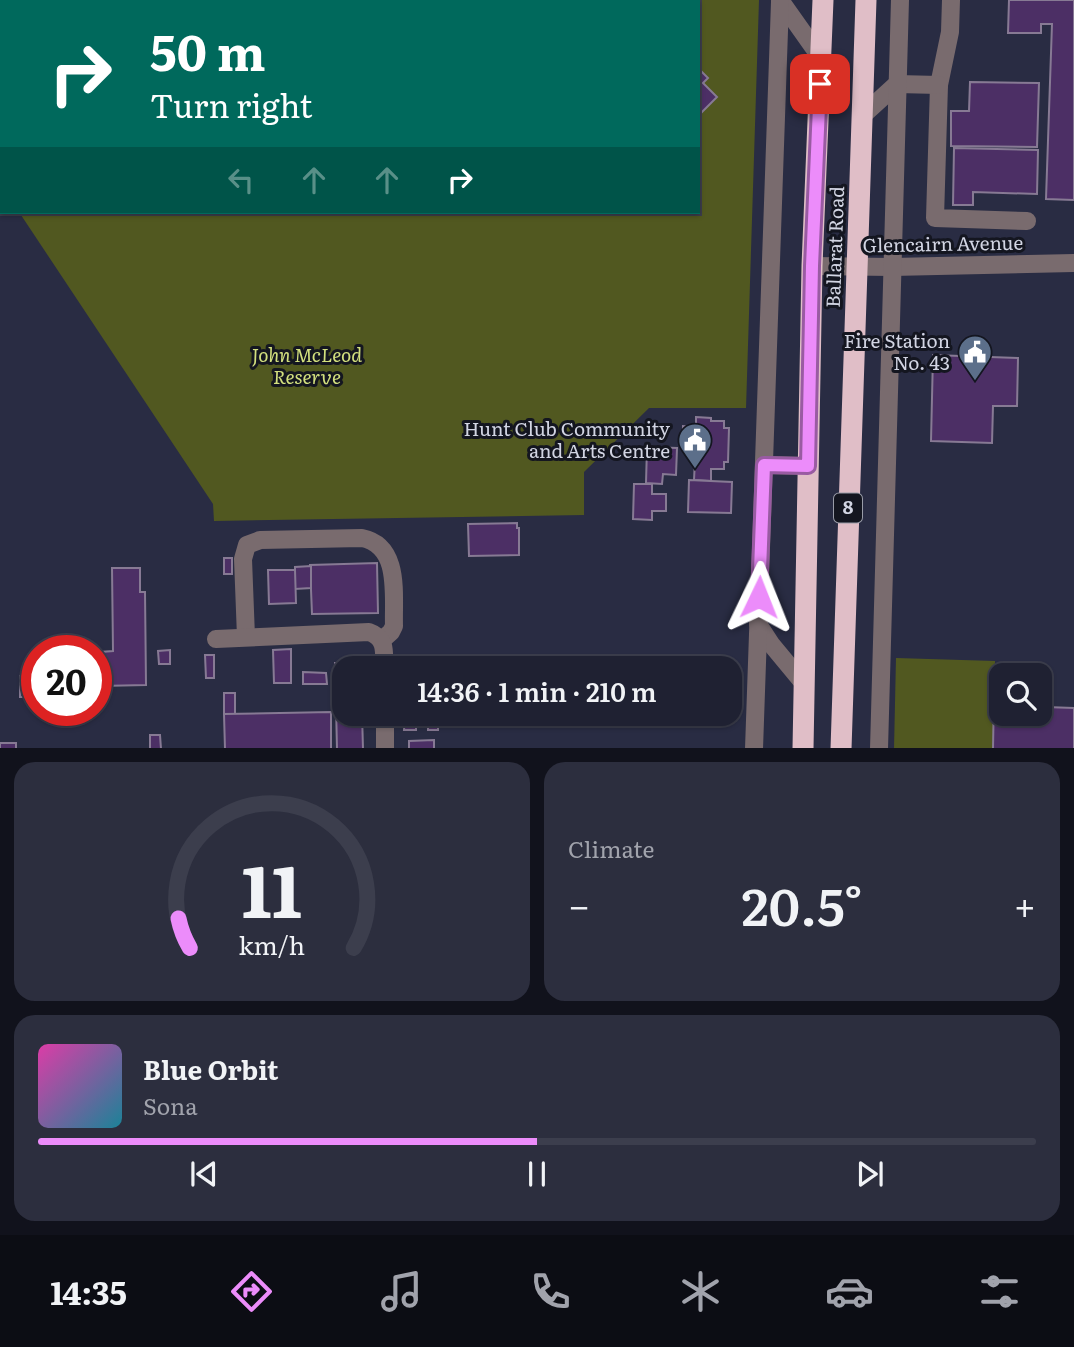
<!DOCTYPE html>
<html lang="en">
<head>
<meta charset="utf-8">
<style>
  body { margin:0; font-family:Literata,serif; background:#2c2e3e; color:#f1f3f6; height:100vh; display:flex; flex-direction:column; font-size:26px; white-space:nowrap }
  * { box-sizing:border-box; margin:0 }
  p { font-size:23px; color:#a1a3ac }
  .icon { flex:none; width:38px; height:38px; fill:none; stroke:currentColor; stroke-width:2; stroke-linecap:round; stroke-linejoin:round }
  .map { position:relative; height:748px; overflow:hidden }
  .details { display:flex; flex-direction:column; gap:14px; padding:14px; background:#11121c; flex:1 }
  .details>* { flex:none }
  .hud { position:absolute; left:0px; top:0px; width:700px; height:214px; box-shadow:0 2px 5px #0004,0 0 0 2px #3c3e4d; background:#00695c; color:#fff; overflow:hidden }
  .fabs { position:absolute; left:989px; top:663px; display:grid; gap:14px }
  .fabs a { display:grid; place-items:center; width:63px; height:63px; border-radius:14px; background:#1f2132; box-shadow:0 2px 5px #0004,0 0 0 2px #3c3e4d; font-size:35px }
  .speed { position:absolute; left:21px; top:635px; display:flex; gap:14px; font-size:35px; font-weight:700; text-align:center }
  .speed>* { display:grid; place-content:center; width:91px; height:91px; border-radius:50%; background:#1f2132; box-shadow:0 2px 5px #0004,0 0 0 2px #3c3e4d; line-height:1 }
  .speed .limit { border:10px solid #d22; background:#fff; color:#111 }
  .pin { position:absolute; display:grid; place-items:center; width:60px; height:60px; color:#fff; margin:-30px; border-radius:14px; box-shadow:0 4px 10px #0006 }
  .me { position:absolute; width:77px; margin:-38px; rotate:2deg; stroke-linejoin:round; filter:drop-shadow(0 0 5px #0008) }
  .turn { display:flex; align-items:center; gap:24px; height:147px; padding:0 35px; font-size:32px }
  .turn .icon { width:91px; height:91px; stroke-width:2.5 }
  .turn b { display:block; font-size:49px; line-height:60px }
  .lanes { display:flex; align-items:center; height:66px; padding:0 35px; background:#0003; justify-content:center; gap:35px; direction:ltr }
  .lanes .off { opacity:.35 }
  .big { font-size:52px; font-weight:600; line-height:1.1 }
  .details .tile { flex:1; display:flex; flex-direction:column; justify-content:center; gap:10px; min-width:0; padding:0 24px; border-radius:21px; background:#2c2e3e }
  .details .dial { align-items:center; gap:0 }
  .dial svg { height:182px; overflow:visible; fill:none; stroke:#3c3e4d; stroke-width:7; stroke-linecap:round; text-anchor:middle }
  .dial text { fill:#f1f3f6; stroke:none }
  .song { display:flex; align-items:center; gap:21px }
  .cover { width:84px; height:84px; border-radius:10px; background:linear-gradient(135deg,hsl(320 70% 55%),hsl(190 70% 35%)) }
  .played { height:7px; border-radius:4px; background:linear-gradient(90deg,#ec8cfa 50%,#3c3e4d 50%) }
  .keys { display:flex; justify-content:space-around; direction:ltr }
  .heat { display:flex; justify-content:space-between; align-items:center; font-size:38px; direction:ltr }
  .details .tiles { flex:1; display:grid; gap:14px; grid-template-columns:1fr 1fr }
  .tile:last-child { grid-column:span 2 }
  .trip { position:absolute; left:332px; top:656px; width:410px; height:70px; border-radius:21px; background:#1f2132; box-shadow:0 2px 5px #0004,0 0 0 2px #3c3e4d; font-weight:600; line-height:70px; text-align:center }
  .menu { display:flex; height:112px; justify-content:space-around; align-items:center; background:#0c0d14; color:#a1a3ac }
  .menu .icon { width:49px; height:49px }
  .menu .active { color:#ec8cfa }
  .menu b { font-size:32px; color:#f1f3f6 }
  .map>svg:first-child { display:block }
</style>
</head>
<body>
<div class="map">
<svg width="1074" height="749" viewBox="0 0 1074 749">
  <rect width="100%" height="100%" fill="#292c43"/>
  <!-- green -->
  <g fill="#515820">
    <path d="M 0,0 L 759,0 L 746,408 L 649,408 L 584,472 L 584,515 L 214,521 L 213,504 L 19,212 L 698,212 L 698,2 L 2,2 L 2,111 Z"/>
    <path d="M 896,658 L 995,661 L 993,748 L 894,749 Z"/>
  </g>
  <!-- building -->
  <g fill="#4c2f65" stroke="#877a94" stroke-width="2">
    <path d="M 1009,0 L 1074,0 L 1074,200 L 1046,199 L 1052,24 L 1041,24 L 1041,33 L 1008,33 Z"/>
    <path d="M 698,68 L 708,78 L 703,83 L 717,97 L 698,116 Z"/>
    <path d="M 970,82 L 1039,83 L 1037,147 L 951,146 L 951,111 L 969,111 Z"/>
    <path d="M 954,148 L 1038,150 L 1037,194 L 973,192 L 973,205 L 953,205 Z"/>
    <path d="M 933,355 L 1018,358 L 1017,406 L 993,406 L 992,443 L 931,441 Z"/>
    <path d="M 696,417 L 711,418 L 711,421 L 724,421 L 724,428 L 729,428 L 728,462 L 724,462 L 724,469 L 711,469 L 711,481 L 694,480 L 695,460 L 691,460 L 691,443 L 683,443 L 683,426 L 696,427 Z"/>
    <path d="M 647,447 L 677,448 L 676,475 L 663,474 L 662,484 L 646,483 Z"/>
    <path d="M 689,480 L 732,482 L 731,513 L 688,512 Z"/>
    <path d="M 634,484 L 652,484 L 652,494 L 666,494 L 666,511 L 652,511 L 652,520 L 633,519 Z"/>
    <path d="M 517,523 L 517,528 L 519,528 L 519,555 L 469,556 L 468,524 Z"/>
    <rect x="224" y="558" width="8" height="16"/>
    <path d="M 377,563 L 378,613 L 312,614 L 310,565 Z"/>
    <path d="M 311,566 L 311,588 L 295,589 L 295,567 Z"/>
    <path d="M 112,568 L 140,568 L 140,592 L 145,592 L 146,685 L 100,686 L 100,652 L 113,651 Z"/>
    <path d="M 268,570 L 295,570 L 296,603 L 269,604 Z"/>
    <path d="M 291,649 L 291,683 L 274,683 L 273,650 Z"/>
    <path d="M 170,650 L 170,664 L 159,664 L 158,651 Z"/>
    <path d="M 205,655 L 214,655 L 214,678 L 206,678 Z"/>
    <path d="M 335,663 L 361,663 L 361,668 L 345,668 L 345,714 L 362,714 L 363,749 L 337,749 Z"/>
    <path d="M 303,672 L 326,673 L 327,684 L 303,684 Z"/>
    <rect x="20" y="676" width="9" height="21"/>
    <rect x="224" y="693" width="11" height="21"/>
    <path d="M 994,693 L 1001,693 L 1001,714 L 1040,714 L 1040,694 L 1046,695 L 1046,707 L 1074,708 L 1074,749 L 993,749 Z"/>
    <path d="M 331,712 L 331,749 L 225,749 L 224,714 Z"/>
    <rect x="428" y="715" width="10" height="15"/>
    <path d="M 405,716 L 416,716 L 416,730 L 404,730 Z"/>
    <path d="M 150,735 L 160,735 L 161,749 L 150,749 Z"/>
    <path d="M 434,740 L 434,749 L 409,749 L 409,741 Z"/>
    <rect x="0" y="743" width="16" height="6"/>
  </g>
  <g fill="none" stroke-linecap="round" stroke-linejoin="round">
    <!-- minor -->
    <g stroke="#796b6e" stroke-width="18">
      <path d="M 780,0 L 821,58"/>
      <path d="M 951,0 L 950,32 L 939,85 L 935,218 L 1027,221"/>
      <path d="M 540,2 L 540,0"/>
      <path d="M 863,115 L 897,84 L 939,85"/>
      <path d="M 812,266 L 892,267 L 1074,263"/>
      <path d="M 764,465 L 808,466"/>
      <path d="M 758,624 L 771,644 L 805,685"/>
      <path d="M 246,637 L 243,559 L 247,545 L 260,540 L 362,538 C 401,546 393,595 394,626 L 391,632 L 382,640"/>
      <path d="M 216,639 L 369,632 C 387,638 384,653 384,668"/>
      <path d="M 385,749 L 385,714"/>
      <path d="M 754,749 L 780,2"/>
      <path d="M 879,749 L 900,0"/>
    </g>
    <!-- highway -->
    <g stroke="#e0bec7" stroke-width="21">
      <path d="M 803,749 L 812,266 L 823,0"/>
      <path d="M 841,749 L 866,0"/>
    </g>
  </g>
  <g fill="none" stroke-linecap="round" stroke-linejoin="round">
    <!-- route casing -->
    <g stroke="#995ba2" stroke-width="18">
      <path id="route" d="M 759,597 L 764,465 L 808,466 L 812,266 L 820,84"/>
    </g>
    <!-- route -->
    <use href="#route" stroke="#ec8cfa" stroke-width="12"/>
  </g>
  <!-- icons -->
  <defs>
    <g id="civic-pin" transform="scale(1.75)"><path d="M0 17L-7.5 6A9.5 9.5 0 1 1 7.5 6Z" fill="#5c6f8a" stroke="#141620"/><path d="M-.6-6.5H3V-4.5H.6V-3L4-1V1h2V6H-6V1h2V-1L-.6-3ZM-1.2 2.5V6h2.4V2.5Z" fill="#fff"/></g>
  </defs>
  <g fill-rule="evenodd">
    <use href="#civic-pin" x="975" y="352"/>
    <use href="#civic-pin" x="695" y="440"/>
  </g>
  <g text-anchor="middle" stroke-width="6" stroke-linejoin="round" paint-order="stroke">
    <!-- shield labels -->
    <rect fill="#141620" stroke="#999ca8" stroke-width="2" x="834" y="493.5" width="28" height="29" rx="5"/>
    <g font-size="18" font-weight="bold" fill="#d2d5e3">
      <text x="848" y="514">8</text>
    </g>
    <!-- street labels -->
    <g font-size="19" fill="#d2d5e3" stroke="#141620">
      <text transform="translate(943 244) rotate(-1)" y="7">Glencairn Avenue</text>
      <text transform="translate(835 247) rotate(-88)" y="7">Ballarat Road</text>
    </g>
    <!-- poi labels -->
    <g font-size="19" fill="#d2d5e3" stroke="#141620" text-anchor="end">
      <text x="950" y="348">Fire Station<tspan x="950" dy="22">No. 43</tspan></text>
      <text x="670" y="436">Hunt Club Community<tspan x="670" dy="22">and Arts Centre</tspan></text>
    </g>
    <!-- park labels -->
    <g font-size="19" font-style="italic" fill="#d3e07e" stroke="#141620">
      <text x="307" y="362">John McLeod<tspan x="307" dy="22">Reserve</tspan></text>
    </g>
  </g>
</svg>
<div class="fabs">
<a><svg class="icon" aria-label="search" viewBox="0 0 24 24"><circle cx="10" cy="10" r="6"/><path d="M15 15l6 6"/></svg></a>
</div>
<div class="speed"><div class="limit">20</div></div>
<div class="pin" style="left:820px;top:84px;background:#d93025"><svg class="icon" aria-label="arrive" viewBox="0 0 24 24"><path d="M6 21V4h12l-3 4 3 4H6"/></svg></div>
<svg class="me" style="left:759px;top:597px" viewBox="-20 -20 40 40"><path d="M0-17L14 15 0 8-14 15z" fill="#ec8cfa" stroke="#fff" stroke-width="4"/></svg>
<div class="trip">14:36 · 1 min · 210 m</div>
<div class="hud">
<div class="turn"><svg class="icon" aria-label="right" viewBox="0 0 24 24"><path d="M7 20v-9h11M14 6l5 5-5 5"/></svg><div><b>50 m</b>Turn right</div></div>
<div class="lanes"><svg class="icon off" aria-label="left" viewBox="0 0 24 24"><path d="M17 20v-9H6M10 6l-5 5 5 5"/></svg><svg class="icon off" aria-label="ahead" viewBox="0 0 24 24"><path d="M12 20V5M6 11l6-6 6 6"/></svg><svg class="icon off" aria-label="ahead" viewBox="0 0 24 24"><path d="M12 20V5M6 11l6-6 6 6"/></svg><svg class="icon" aria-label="right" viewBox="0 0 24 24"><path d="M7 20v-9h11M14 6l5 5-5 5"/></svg></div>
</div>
</div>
<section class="details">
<div class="tiles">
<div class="tile dial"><svg viewBox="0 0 100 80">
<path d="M14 69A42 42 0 1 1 86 69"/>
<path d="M14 69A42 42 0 0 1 9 56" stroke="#ec8cfa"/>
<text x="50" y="56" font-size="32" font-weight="700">11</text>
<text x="50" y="72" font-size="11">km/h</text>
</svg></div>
<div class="tile"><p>Climate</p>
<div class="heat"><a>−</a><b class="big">20.5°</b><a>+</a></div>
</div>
<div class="tile">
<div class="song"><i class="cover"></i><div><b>Blue Orbit</b><p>Sona</p></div></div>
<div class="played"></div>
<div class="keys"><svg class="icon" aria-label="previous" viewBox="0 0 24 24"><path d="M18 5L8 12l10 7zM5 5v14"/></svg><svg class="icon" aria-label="pause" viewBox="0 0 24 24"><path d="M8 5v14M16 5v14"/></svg><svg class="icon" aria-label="next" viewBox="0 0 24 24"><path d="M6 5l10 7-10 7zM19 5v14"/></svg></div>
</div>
</div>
</section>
<nav class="menu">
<b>14:35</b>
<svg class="icon active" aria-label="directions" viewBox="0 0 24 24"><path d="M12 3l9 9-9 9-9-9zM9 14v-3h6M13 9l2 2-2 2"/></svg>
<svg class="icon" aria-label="music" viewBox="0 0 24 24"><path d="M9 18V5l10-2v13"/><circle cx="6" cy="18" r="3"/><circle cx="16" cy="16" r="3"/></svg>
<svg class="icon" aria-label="phone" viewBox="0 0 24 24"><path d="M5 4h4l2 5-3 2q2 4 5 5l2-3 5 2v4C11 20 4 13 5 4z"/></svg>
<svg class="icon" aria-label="climate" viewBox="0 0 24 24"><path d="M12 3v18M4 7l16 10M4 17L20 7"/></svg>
<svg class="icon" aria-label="car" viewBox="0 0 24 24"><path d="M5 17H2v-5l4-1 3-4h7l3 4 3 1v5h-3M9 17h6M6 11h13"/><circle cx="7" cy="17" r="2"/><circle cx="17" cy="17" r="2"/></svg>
<svg class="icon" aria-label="filters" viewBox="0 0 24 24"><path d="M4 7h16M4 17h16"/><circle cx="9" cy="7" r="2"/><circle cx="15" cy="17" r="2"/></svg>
</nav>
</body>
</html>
